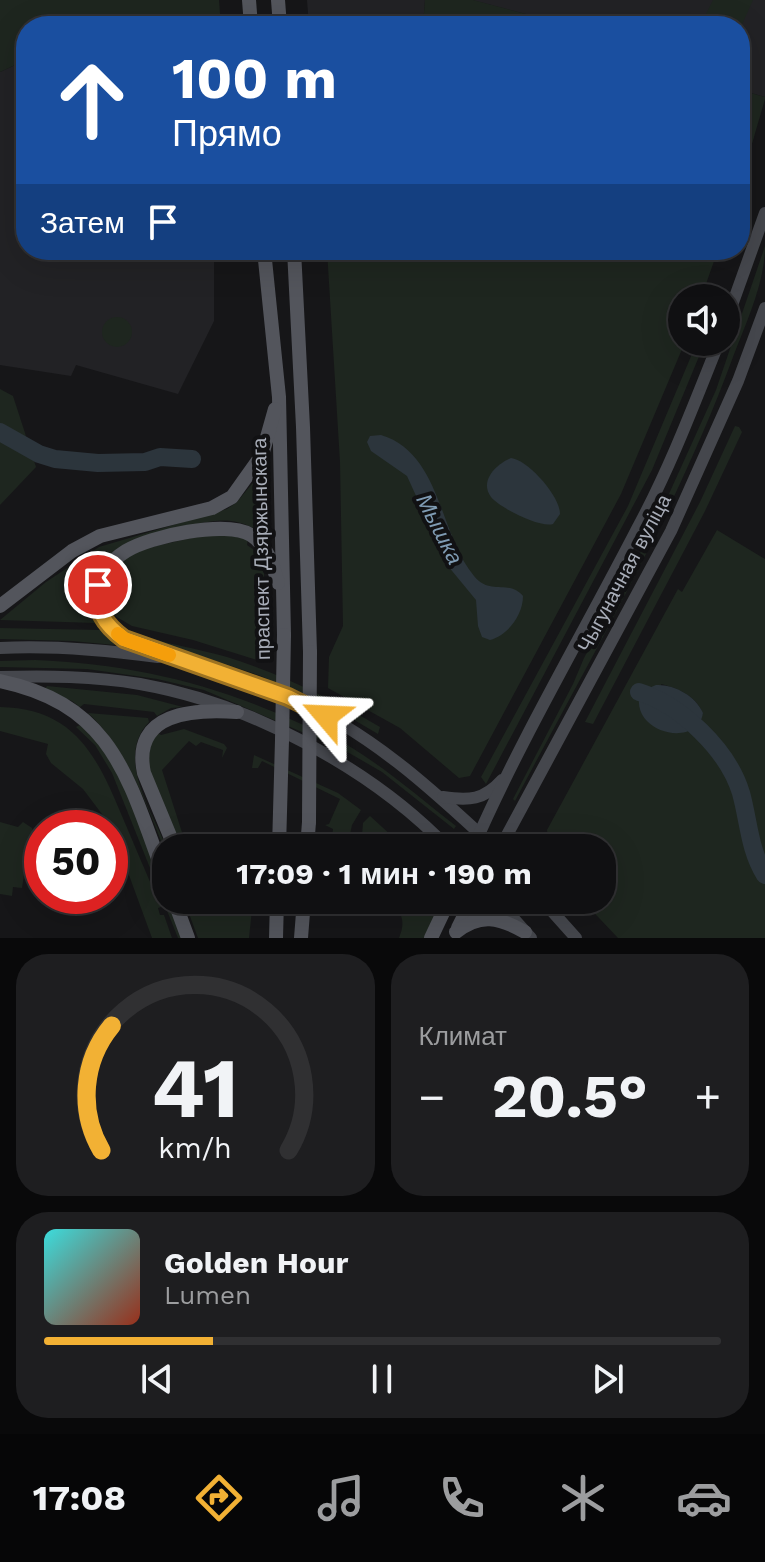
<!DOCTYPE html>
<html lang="ru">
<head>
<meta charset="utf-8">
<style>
  body { margin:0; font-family:"Work Sans",sans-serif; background:#1e1e20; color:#f1f3f6; height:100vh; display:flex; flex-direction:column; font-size:30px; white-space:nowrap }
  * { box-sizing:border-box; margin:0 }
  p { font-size:26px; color:#9c9d9f }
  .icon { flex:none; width:44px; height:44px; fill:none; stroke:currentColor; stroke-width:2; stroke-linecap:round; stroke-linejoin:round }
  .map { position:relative; height:938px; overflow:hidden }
  .panel { display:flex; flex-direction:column; gap:16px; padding:16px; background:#09090a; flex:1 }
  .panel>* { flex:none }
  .hud { position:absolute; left:16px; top:16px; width:734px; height:244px; border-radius:32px; box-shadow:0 8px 32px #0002,0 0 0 2px #303032; background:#1a4fa0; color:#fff; overflow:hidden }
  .tools { position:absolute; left:668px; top:284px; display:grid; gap:16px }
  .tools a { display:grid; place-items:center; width:72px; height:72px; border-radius:50%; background:#101012; box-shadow:0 8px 32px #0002,0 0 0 2px #303032; font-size:40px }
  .speed { position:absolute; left:24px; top:810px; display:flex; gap:16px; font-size:40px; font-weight:700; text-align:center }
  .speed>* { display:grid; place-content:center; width:104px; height:104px; border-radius:50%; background:#101012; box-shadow:0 8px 32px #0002,0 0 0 2px #303032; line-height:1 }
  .speed .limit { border:12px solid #d22; background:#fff; color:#111 }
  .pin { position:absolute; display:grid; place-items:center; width:68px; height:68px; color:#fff; margin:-34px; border:4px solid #fff; border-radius:50%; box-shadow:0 2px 8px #0007 }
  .me { position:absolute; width:88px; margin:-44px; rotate:296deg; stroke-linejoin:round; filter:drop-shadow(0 0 6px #0008) }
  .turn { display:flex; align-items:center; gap:28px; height:168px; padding:0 24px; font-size:36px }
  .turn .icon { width:104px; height:104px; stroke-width:2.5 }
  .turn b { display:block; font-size:56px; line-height:68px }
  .then { display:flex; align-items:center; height:76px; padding:0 24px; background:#0003; gap:16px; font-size:30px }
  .big { font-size:60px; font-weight:700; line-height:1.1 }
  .panel .tile { flex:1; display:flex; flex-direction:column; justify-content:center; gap:12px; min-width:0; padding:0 28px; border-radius:32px; background:#1e1e20 }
  .panel .dial { align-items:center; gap:0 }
  .dial svg { height:208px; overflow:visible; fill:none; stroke:#303032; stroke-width:7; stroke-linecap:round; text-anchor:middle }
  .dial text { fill:#f1f3f6; stroke:none }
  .song { display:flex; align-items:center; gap:24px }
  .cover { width:96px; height:96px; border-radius:12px; background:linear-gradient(135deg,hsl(180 70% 55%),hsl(10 70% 35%)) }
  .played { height:8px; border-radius:4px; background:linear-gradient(90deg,#f2b134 25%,#303032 25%) }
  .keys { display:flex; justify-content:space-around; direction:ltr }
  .heat { display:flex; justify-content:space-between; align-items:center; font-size:44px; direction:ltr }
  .panel .tiles { flex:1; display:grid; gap:16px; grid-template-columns:1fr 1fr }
  .tile:last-child { grid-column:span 2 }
  .trip { position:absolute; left:152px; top:834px; width:464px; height:80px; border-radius:32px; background:#101012; box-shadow:0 8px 32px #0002,0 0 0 2px #303032; font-weight:700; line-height:80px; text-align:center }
  .dock { display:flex; height:128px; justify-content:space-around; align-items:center; background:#060607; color:#9c9d9f }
  .dock .icon { width:56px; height:56px }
  .dock .selected { color:#f2b134 }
  .dock b { font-size:36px; color:#f1f3f6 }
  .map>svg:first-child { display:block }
</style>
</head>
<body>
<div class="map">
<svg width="765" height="938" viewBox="0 0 765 938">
  <rect width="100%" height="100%" fill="#161618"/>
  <!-- built -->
  <g fill="#222225">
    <path d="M 307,0 L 425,0 L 423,26 L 309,26 Z"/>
    <path d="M 472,0 L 765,0 L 765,97 L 740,90 L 740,26 L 571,26 Z"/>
    <path d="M 26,60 L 26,250 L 214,250 L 214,321 L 178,394 L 76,365 L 71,376 L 0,365 L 0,72 Z"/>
  </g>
  <!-- green -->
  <g fill="#1e261f" fill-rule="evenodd">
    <path d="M 0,0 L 219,0 L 221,26 L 26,26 L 26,60 L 0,72 Z"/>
    <path d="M 425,0 L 473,0 L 571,26 L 423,26 Z"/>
    <path d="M 713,0 L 753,0 L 740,29 L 740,26 L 694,26 L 696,21 L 702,22 Z"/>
    <path d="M 740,90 L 765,97 L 765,99 L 740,185 Z"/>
    <path d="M 765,246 C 765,283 746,323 733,357 C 676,512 592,655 515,801 L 513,799 L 573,684 L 584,658 L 654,527 L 687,454 L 716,390 Z"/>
    <path d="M 327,250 L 718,250 L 701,298 L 682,298 L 682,342 L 685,342 L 621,494 L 470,776 L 459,778 L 400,728 L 328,688 L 329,657 L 343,626 L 340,462 Z"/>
    <circle cx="117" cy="332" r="15"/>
    <path d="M 697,342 L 705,342 L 652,470 L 486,784 L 481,777 L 628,506 Z"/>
    <path d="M 0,389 L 13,396 L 36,467 L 0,505 Z"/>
    <path d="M 735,426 L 739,427 L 742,432 L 705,511 L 593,724 L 585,722 L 700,502 Z"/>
    <path d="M 256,479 L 259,480 L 260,531 C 251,527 242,522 231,521 C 215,519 198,524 182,527 C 134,537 67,560 96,623 L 0,620 L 46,582 L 99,547 L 227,509 L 237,502 Z"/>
    <path d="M 717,530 L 765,559 L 765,938 L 618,938 L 582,900 L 602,900 L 602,848 L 549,848 L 547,830 L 678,589 L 682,592 ZM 661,684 C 677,688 697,696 703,714 L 690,730 L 673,733 Z"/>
    <path d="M 214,533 L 248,539 L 247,545 L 254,550 L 264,572 L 265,629 L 257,644 L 260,661 L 193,640 L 132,626 L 115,616 L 108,619 L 102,590 L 119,561 L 142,549 Z"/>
    <path d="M 113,624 C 148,642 189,646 227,657 C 280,674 332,699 380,727 L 378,734 L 339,711 L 261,676 L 189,652 L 138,641 Z"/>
    <path d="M 0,628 L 102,630 L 115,645 L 72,641 L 0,639 Z"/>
    <path d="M 35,660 C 131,664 212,683 299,723 C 316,731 333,737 349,746 C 387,769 421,799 456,826 L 454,829 L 382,772 L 344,750 L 204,690 L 157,679 L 87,669 L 0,667 L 0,661 Z"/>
    <path d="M 47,686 L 137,695 L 183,707 L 171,708 L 157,716 L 154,712 L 84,704 L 80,707 L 72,701 L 44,690 Z"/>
    <path d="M 0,707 C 74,708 97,756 122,816 C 135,847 148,877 161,907 L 158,908 L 160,915 L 164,915 L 172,938 L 152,938 L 111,826 L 83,789 L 51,763 L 46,754 L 48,744 L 0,731 Z"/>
    <path d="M 88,713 L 148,718 L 149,722 C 115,757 152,812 167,848 L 166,854 C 147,805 127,749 88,713 Z"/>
    <path d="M 80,725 C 125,764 144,839 166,894 L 166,900 L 168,900 L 183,938 L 178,938 L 112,773 L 95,745 L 76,727 Z"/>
    <path d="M 184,729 L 224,744 L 227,748 L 222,758 L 223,750 L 201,742 L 196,746 L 189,741 L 162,770 L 187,848 L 180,848 L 149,776 L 148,746 L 158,733 L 161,735 Z"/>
    <path d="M 254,755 L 338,793 L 361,810 L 352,825 L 347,848 L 331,848 L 333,829 L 325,825 L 329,824 L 340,799 L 262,761 L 258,768 L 252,768 Z"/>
    <path d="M 370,816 L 405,848 L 361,848 L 363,823 Z"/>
    <path d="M 0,822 L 18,827 L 23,822 L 32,828 L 35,838 L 27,840 L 27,852 L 36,853 L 35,862 L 26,861 L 22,888 L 13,887 L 12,896 L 0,894 Z"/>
    <path d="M 184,900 L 253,900 L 249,938 L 198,938 Z"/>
    <path d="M 391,900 L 428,900 L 432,911 L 436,913 L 424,938 L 399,938 C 406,922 402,913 391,900 Z"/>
  </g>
  <!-- water -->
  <g fill="#2c353c">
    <path d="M 381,435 C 441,453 439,534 474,576 C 490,596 509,579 523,596 C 523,615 508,635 490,640 L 482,637 L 478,626 L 476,600 L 448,566 L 407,476 L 371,451 L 367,442 L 370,436 Z"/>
    <path d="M 511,458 C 528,460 560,496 560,514 L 553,524 C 540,528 500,508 491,497 C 479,481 496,464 511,458 Z"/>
    <path d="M 656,685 C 674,684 696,696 703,713 C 697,751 623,731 642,688 L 649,688 Z"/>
  </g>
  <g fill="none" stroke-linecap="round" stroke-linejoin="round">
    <!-- river -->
    <g stroke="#2c353c" stroke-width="18">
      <path d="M 0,432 L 39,454 L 55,459 L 98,463 L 145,462 L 160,457 L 192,459"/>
      <path d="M 639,692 C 681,705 728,750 741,793 C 749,822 749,849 765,875"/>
    </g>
    <!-- secondary -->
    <g stroke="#45474d" stroke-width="12">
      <path d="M 726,322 L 765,213"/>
      <path d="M 0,648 C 53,645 105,650 158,657"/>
      <path d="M 176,659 C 198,662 219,672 240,680 C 256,685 272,690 287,696 C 368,730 432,789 495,848"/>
      <path d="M 0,677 C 47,676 93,676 140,684 C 249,703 371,768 448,848"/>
      <path d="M 443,797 C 469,801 484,800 502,780"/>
      <path d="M 473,848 C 521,738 583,634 638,527 C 670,468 694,404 719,342"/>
      <path d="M 500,848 L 671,531 L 738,381 L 765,308"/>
      <path d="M 497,900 L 531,938"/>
      <path d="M 542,900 L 576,938"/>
    </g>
    <!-- primary -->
    <g stroke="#53555c" stroke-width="14">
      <path d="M 249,0 L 251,26"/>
      <path d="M 278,0 L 280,26"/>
      <path d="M 264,250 L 279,397 L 284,635"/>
      <path d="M 294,250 L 303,427 L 310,652"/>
      <path d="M 0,606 L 72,551 L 100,536 L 212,508 L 232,497 L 262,455 L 275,409"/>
      <path d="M 184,660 C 164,653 138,648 121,636 C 87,613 92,572 126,551 C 150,536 226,520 251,535 C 267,545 273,565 278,583"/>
      <path d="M 0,681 C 116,705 129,783 166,880"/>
      <path d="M 175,848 L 144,773 C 131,712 194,709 237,712"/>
      <path d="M 279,848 L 282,740"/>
      <path d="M 307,848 L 309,822"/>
      <path d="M 174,900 L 188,938"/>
      <path d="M 458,928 L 472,900"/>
      <path d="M 456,932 C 480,913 499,917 525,932"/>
      <path d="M 276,938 L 277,900"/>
      <path d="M 301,938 L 304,900"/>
      <path d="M 431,938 L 449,900"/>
    </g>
    <!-- primary-bridge -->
    <g stroke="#53555c" stroke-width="14">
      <path d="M 282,740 L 284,635"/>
      <path d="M 309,822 L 310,652"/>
    </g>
  </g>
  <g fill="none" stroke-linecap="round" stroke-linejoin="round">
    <!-- route casing -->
    <g stroke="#9d7322" stroke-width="20">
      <path id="route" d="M 98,585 C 94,610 105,625 124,639 L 288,697 L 326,716"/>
    </g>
    <!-- route -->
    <use href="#route" stroke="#f2b134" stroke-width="14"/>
    <!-- slow -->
    <path stroke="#f59e0b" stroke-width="14" d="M 118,634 L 124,639 L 169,655"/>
  </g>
  <g text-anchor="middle" stroke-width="8" stroke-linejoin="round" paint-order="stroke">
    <!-- street labels -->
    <g font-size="20" fill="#a8adb8" stroke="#111113">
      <text transform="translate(261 549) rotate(-91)" y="7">праспект Дзяржынскага</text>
      <text transform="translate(624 573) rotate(-62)" y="7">Чыгуначная вуліца</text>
    </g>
    <!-- water labels -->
    <g font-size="22" font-style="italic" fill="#7f9bb3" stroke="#111113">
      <text transform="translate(440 529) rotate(63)" y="8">Мышка</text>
    </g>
  </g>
</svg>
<div class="tools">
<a><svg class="icon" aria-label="sound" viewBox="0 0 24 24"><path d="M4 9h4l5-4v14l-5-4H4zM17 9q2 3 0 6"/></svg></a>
</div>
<div class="speed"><div class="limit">50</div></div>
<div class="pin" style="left:98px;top:585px;background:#d93025"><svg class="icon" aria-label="arrive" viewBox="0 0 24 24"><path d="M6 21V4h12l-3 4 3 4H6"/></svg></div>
<svg class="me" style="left:326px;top:716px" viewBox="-20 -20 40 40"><path d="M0-17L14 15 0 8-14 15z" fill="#f2b134" stroke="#fff" stroke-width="4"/></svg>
<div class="trip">17:09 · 1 мин · 190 m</div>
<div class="hud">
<div class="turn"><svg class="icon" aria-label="ahead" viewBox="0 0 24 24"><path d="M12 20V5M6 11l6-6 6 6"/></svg><div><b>100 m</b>Прямо</div></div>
<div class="then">Затем<svg class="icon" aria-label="arrive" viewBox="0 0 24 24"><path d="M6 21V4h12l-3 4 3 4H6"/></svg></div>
</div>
</div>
<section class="panel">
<div class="tiles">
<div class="tile dial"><svg viewBox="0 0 100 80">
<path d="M14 69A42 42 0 1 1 86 69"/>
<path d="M14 69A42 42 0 0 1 18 21" stroke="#f2b134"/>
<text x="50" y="56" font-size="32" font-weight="700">41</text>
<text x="50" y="72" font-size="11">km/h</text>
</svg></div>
<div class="tile"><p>Климат</p>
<div class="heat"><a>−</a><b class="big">20.5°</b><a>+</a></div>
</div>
<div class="tile">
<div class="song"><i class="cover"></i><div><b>Golden Hour</b><p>Lumen</p></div></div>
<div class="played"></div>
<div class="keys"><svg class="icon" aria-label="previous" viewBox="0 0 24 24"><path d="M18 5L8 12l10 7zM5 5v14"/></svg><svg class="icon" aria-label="pause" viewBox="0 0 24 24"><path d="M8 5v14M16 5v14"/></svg><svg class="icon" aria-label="next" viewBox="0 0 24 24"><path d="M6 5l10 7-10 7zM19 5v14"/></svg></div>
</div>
</div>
</section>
<nav class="dock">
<b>17:08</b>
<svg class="icon selected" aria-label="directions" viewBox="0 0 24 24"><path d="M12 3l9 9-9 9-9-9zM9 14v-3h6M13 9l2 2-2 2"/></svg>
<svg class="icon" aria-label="music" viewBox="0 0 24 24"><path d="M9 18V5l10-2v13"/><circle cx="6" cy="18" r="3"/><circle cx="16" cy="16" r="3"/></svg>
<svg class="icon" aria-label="phone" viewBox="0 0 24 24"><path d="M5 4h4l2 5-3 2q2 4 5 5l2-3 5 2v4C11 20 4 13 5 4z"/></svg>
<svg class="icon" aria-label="climate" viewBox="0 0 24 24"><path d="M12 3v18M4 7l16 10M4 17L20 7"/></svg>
<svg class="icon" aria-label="car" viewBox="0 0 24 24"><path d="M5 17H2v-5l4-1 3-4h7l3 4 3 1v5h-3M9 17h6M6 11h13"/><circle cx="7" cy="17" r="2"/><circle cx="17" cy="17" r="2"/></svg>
</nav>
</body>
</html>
